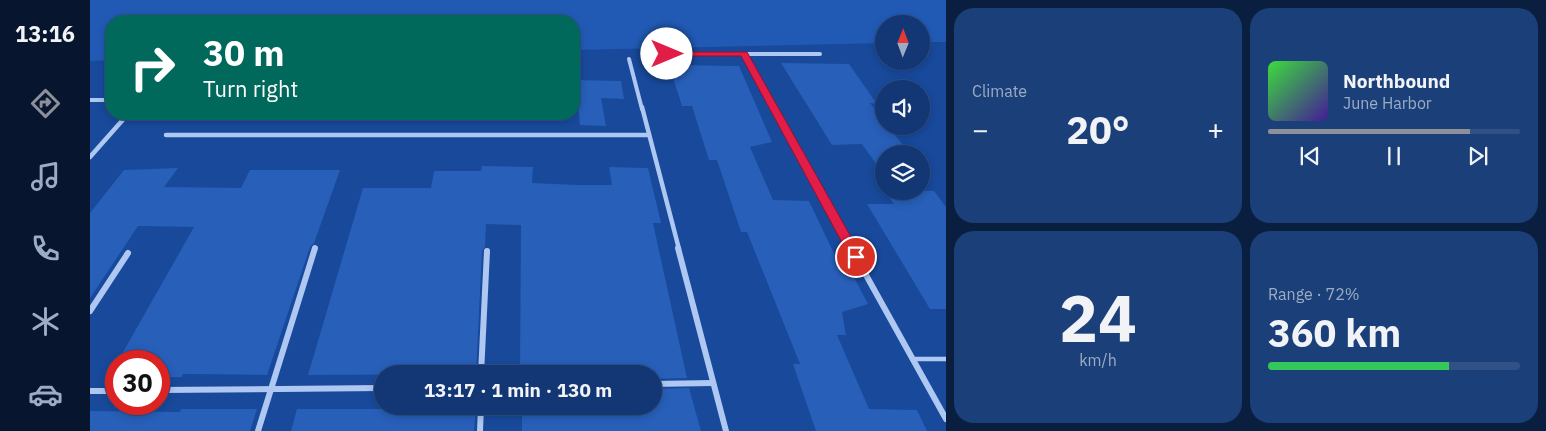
<!DOCTYPE html>
<html lang="en">
<head>
<meta charset="utf-8">
<style>
  body { margin:0; font-family:"IBM Plex Sans",sans-serif; background:#1b3f79; color:#f1f3f6; height:100vh; display:flex; flex-direction:column; font-size:19px; white-space:nowrap }
  * { box-sizing:border-box; margin:0 }
  p { font-size:16px; color:#9cacc5 }
  .icon { flex:none; width:28px; height:28px; fill:none; stroke:currentColor; stroke-width:2; stroke-linecap:round; stroke-linejoin:round }
  .map { position:relative; flex:1; overflow:hidden }
  .panel { display:flex; flex-direction:column; gap:8px; padding:8px; background:#0a1e40; width:600px }
  .panel>* { flex:none }
  .banner { position:absolute; left:15px; top:15px; width:475px; height:105px; border-radius:20px; box-shadow:0 2px 8px #0003,0 0 0 1px #315186; background:#00695c; color:#fff; overflow:hidden }
  .needle { width:32px; rotate:1deg }
  .controls { position:absolute; left:785px; top:15px; display:grid; gap:10px }
  .controls a { display:grid; place-items:center; width:55px; height:55px; border-radius:50%; background:#123774; box-shadow:0 2px 8px #0003,0 0 0 1px #315186; font-size:25px }
  .speed { position:absolute; left:15px; top:350px; display:flex; gap:10px; font-size:25px; font-weight:700; text-align:center }
  .speed>* { display:grid; place-content:center; width:65px; height:65px; border-radius:50%; background:#123774; box-shadow:0 2px 8px #0003,0 0 0 1px #315186; line-height:1 }
  .speed .limit { border:8px solid #d22; background:#fff; color:#111 }
  .pin { position:absolute; display:grid; place-items:center; width:42px; height:42px; color:#fff; margin:-21px; border:2px solid #fff; border-radius:50%; box-shadow:0 1px 5px #0007 }
  .me { position:absolute; width:55px; margin:-28px; rotate:90deg; stroke-linejoin:round; filter:drop-shadow(0 0 4px #0008) }
  .turn { display:flex; align-items:center; gap:18px; height:105px; padding:0 15px; font-size:22px }
  .turn .icon { width:65px; height:65px; stroke-width:2.5 }
  .turn b { display:block; font-size:35px; line-height:42px }
  .big { font-size:38px; font-weight:800; line-height:1.1 }
  .panel .card { flex:1; display:flex; flex-direction:column; justify-content:center; gap:8px; min-width:0; padding:0 18px; border-radius:20px; background:#1b3f79 }
  .panel .dial { align-items:center; gap:0 }
  .dial b { font-size:65px; line-height:1 }
  .song { display:flex; align-items:center; gap:15px }
  .cover { width:60px; height:60px; border-radius:8px; background:linear-gradient(135deg,hsl(120 70% 55%),hsl(260 70% 35%)) }
  .played { height:5px; border-radius:2px; background:linear-gradient(90deg,#8c9099 80%,#315186 80%) }
  .keys { display:flex; justify-content:space-around; direction:ltr }
  .heat { display:flex; justify-content:space-between; align-items:center; font-size:28px; direction:ltr }
  .charge { height:8px; border-radius:4px; background:linear-gradient(90deg,#34c759 72%,#315186 0) }
  .panel .tiles { flex:1; display:grid; gap:8px; grid-template-columns:repeat(2,1fr) }
  .trip { position:absolute; left:284px; top:365px; width:288px; height:50px; border-radius:25px; background:#123774; box-shadow:0 2px 8px #0003,0 0 0 1px #315186; font-weight:800; line-height:50px; text-align:center }
  main { display:flex; flex:1; min-height:0 }
  .dock { display:flex; flex-direction:column; width:90px; justify-content:space-around; align-items:center; background:#07162e; color:#9cacc5 }
  .dock .icon { width:35px; height:35px }
  .dock .current { color:#8c9099 }
  .dock b { font-size:22px; color:#f1f3f6 }
  .map>svg:first-child { display:block }
</style>
</head>
<body>
<main>
<nav class="dock">
<b>13:16</b>
<svg class="icon current" aria-label="directions" viewBox="0 0 24 24"><path d="M12 3l9 9-9 9-9-9zM9 14v-3h6M13 9l2 2-2 2"/></svg>
<svg class="icon" aria-label="music" viewBox="0 0 24 24"><path d="M9 18V5l10-2v13"/><circle cx="6" cy="18" r="3"/><circle cx="16" cy="16" r="3"/></svg>
<svg class="icon" aria-label="phone" viewBox="0 0 24 24"><path d="M5 4h4l2 5-3 2q2 4 5 5l2-3 5 2v4C11 20 4 13 5 4z"/></svg>
<svg class="icon" aria-label="climate" viewBox="0 0 24 24"><path d="M12 3v18M4 7l16 10M4 17L20 7"/></svg>
<svg class="icon" aria-label="car" viewBox="0 0 24 24"><path d="M5 17H2v-5l4-1 3-4h7l3 4 3 1v5h-3M9 17h6M6 11h13"/><circle cx="7" cy="17" r="2"/><circle cx="17" cy="17" r="2"/></svg>
</nav>
<div class="map">
<svg width="856" height="431" viewBox="0 0 856 431">
  <rect width="100%" height="100%" fill="#18499b"/>
  <!-- green -->
  <path fill="#215ab5" d="M 0,0 L 856,0 L 856,42 L 831,42 L 831,24 L 794,24 L 794,43 L 484,50 L 484,21 L 21,21 L 21,60 L 0,61 Z"/>
  <!-- building -->
  <g fill="#275fb9">
    <path d="M 691,63 L 759,64 L 787,104 L 780,103 L 794,120 L 794,126 L 798,126 L 820,154 L 794,154 L 794,175 L 772,144 L 742,145 Z"/>
    <path d="M 579,65 L 649,66 L 682,142 L 660,147 L 683,200 L 719,201 L 749,264 L 757,264 L 778,304 L 752,312 L 756,335 L 747,335 L 779,409 L 827,410 L 837,431 L 726,431 L 703,364 L 710,364 L 657,232 L 651,232 L 627,160 L 619,160 L 602,106 L 592,106 Z"/>
    <path d="M 484,80 L 531,81 L 534,99 L 511,98 L 516,126 L 490,125 L 487,96 L 484,96 Z"/>
    <path d="M 392,166 L 443,167 L 442,183 L 487,185 L 522,185 L 519,167 L 558,168 L 571,223 L 563,223 L 597,378 L 562,379 L 562,374 L 430,373 L 431,225 L 396,224 L 395,247 L 392,251 L 386,374 L 218,375 L 273,188 L 341,188 L 344,171 L 391,171 Z"/>
    <path d="M 88,168 L 74,187 L 151,188 L 160,170 L 250,170 L 224,243 L 220,247 L 177,375 L 93,374 L 92,377 L 69,377 L 69,361 L 28,361 L 104,227 L 48,226 L 0,298 L 0,213 L 34,170 Z"/>
    <path d="M 795,191 L 844,191 L 856,207 L 856,309 L 840,309 L 777,204 L 804,204 Z"/>
    <path d="M 599,388 L 611,431 L 432,431 L 432,407 L 530,408 L 529,406 L 562,406 L 562,389 Z"/>
    <path d="M 91,409 L 167,409 L 160,431 L 0,431 L 0,411 L 90,412 Z"/>
    <path d="M 207,409 L 303,409 L 386,410 L 384,431 L 201,431 Z"/>
  </g>
  <g fill="none" stroke-linecap="round" stroke-linejoin="round">
    <!-- lane -->
    <path stroke="#aec8f2" stroke-width="4.5" d="M 822,359 L 856,359"/>
    <!-- street-far2 -->
    <g stroke="#aec8f2" stroke-width="4">
      <path d="M 577,54 L 730,54"/>
      <path d="M 654,54 L 684,109"/>
      <path d="M 539,59 L 552,109"/>
      <path d="M 0,100 L 21,100"/>
    </g>
    <!-- street-far1 -->
    <g stroke="#aec8f2" stroke-width="4.5">
      <path d="M 552,107 L 589,249"/>
      <path d="M 683,107 L 762,249"/>
      <path d="M 76,135 L 559,135"/>
      <path d="M 0,157 L 38,114"/>
    </g>
    <!-- street -->
    <g stroke="#aec8f2" stroke-width="6">
      <path d="M 588,248 L 636,431"/>
      <path d="M 761,248 L 856,419"/>
      <path d="M 0,311 L 38,253"/>
      <path d="M 391,374 L 397,251"/>
      <path d="M 562,384 L 623,383"/>
      <path d="M 69,390 L 292,388"/>
      <path d="M 0,391 L 26,391"/>
      <path d="M 168,431 L 225,248"/>
      <path d="M 390,431 L 391,406"/>
    </g>
  </g>
  <!-- route -->
  <path fill="#e11d48" stroke="#92132f" d="M 577,52 L 657,52 L 770,253 L 772,257 L 770,261 L 762,261 L 651,56 L 574,56 L 573,54 Z"/>
</svg>
<div class="controls">
<a><svg class="needle" viewBox="-14 -14 28 28"><path d="M0-13l5 13h-10z" fill="#e53935"/><path d="M0 13l5-13h-10z" fill="#9cacc5"/></svg></a>
<a><svg class="icon" aria-label="sound" viewBox="0 0 24 24"><path d="M4 9h4l5-4v14l-5-4H4zM17 9q2 3 0 6"/></svg></a>
<a><svg class="icon" aria-label="layers" viewBox="0 0 24 24"><path d="M12 4l9 5-9 5-9-5zM3 14l9 5 9-5"/></svg></a>
</div>
<div class="speed"><div class="limit">30</div></div>
<div class="pin" style="left:766px;top:257px;background:#d93025"><svg class="icon" aria-label="arrive" viewBox="0 0 24 24"><path d="M6 21V4h12l-3 4 3 4H6"/></svg></div>
<svg class="me" style="left:577px;top:54px" viewBox="-20 -20 40 40"><circle r="19" fill="#fff"/><path d="M0-13L10 11 0 6-10 11z" fill="#e11d48"/></svg>
<div class="trip">13:17 · 1 min · 130 m</div>
<div class="banner">
<div class="turn"><svg class="icon" aria-label="right" viewBox="0 0 24 24"><path d="M7 20v-9h11M14 6l5 5-5 5"/></svg><div><b>30 m</b>Turn right</div></div>
</div>
</div>
<section class="panel">
<div class="tiles">
<div class="card"><p>Climate</p>
<div class="heat"><a>−</a><b class="big">20°</b><a>+</a></div>
</div>
<div class="card">
<div class="song"><i class="cover"></i><div><b>Northbound</b><p>June Harbor</p></div></div>
<div class="played"></div>
<div class="keys"><svg class="icon" aria-label="previous" viewBox="0 0 24 24"><path d="M18 5L8 12l10 7zM5 5v14"/></svg><svg class="icon" aria-label="pause" viewBox="0 0 24 24"><path d="M8 5v14M16 5v14"/></svg><svg class="icon" aria-label="next" viewBox="0 0 24 24"><path d="M6 5l10 7-10 7zM19 5v14"/></svg></div>
</div>
<div class="card dial"><b>24</b><p>km/h</p></div>
<div class="card"><p>Range · 72%</p><b class="big">360 km</b><div class="charge"></div></div>
</div>
</section>
</main>
</body>
</html>
